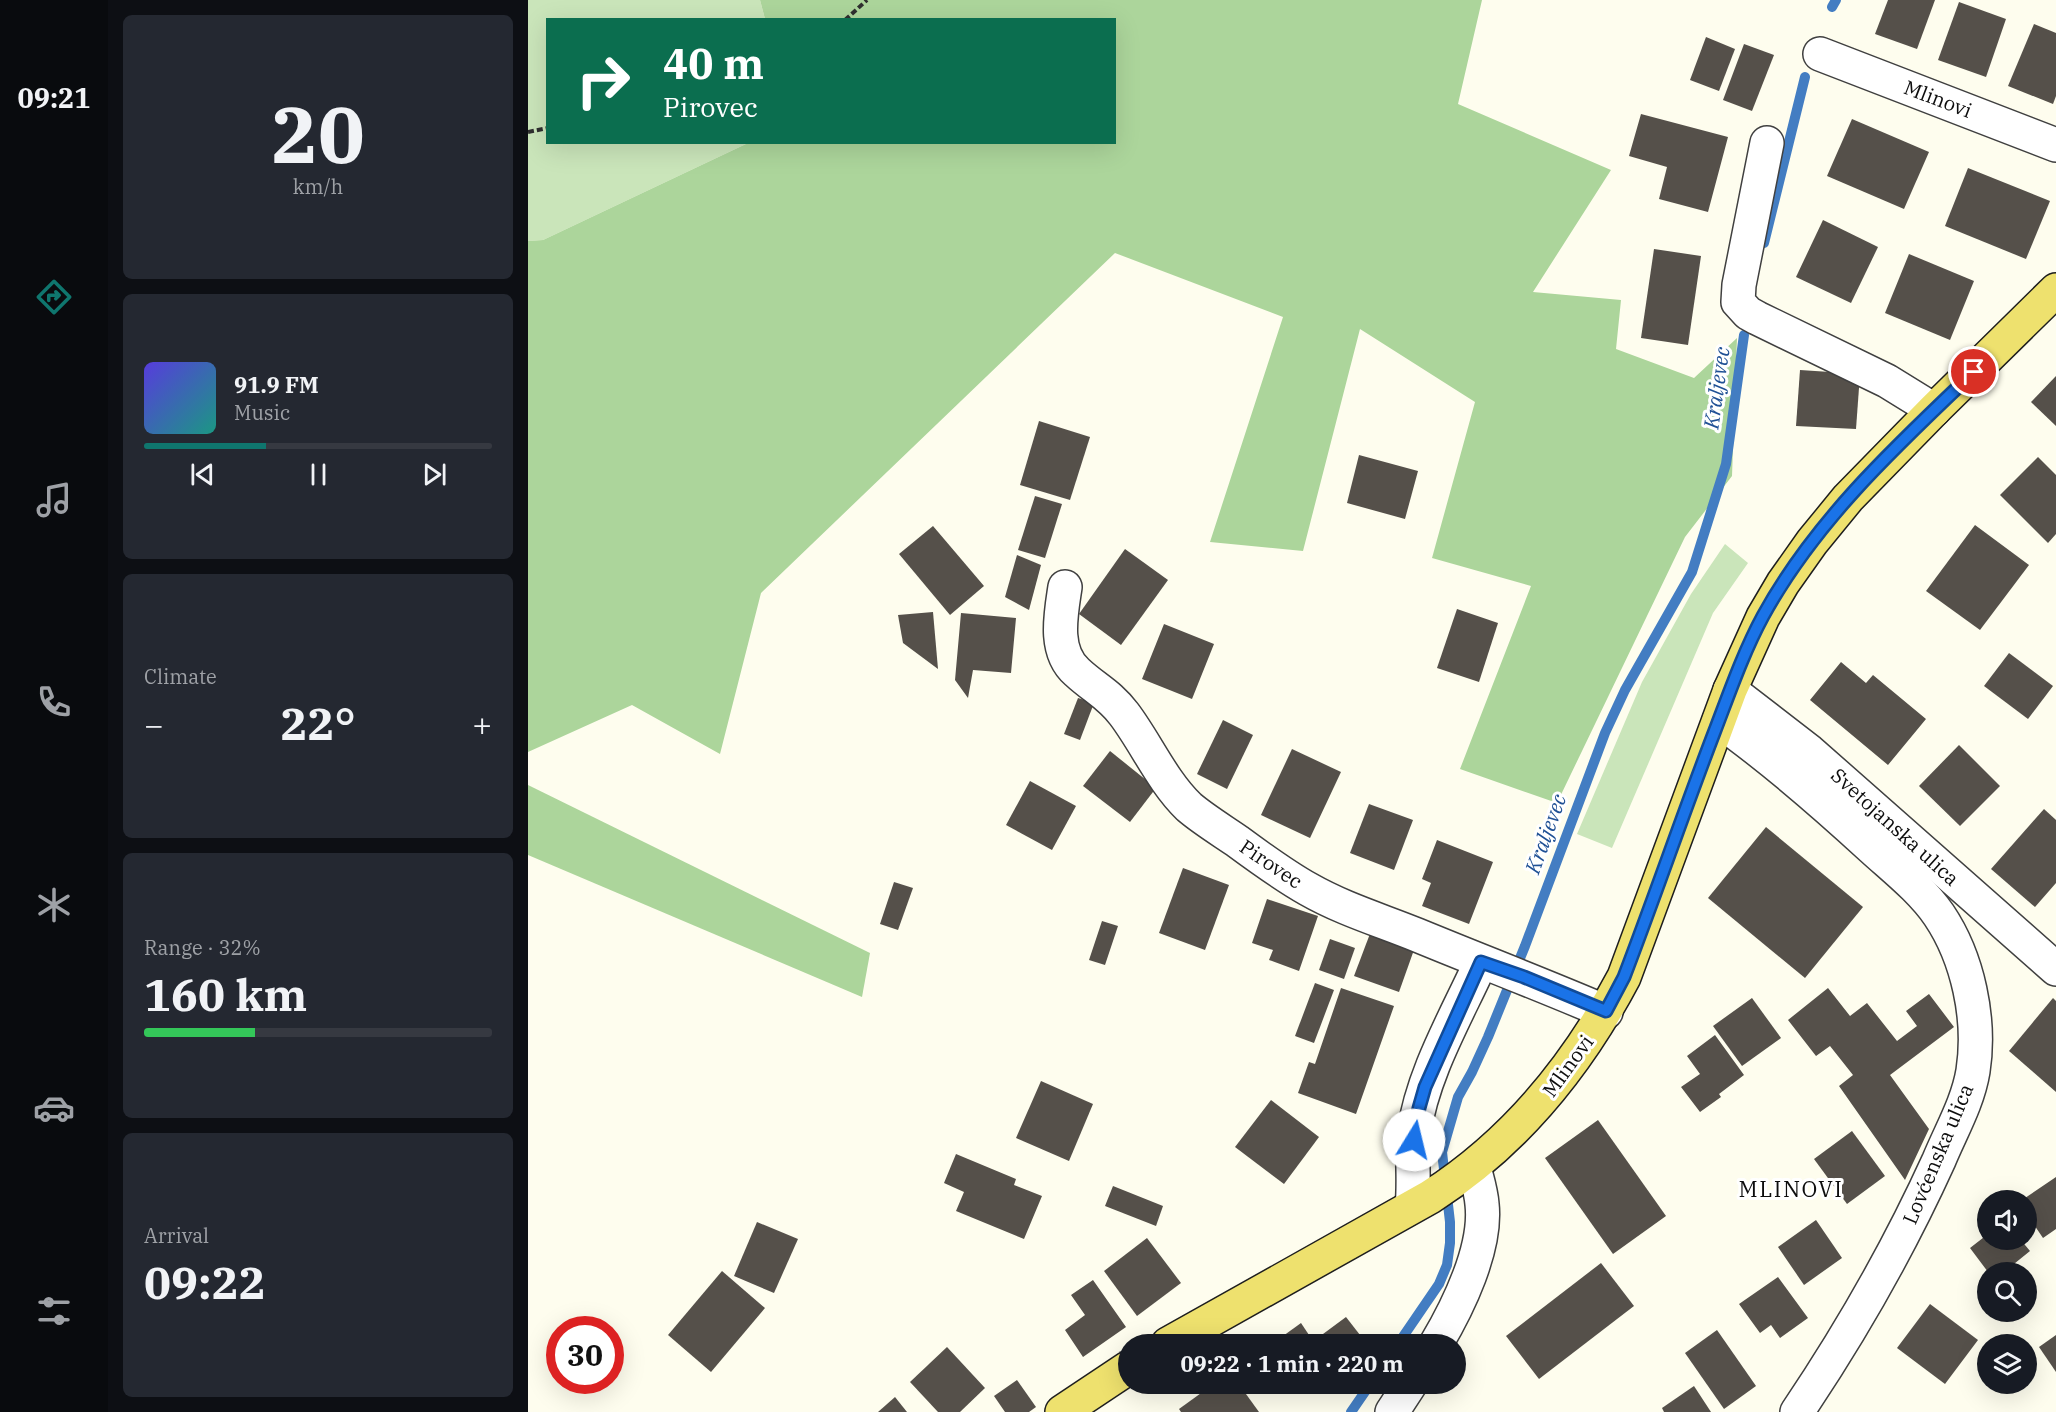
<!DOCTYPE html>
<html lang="en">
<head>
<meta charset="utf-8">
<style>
  body { margin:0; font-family:"IBM Plex Serif",serif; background:#242831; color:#f1f3f6; height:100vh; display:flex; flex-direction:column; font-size:22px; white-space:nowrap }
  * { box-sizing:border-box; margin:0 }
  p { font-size:20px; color:#9ea1a6 }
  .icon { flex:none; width:33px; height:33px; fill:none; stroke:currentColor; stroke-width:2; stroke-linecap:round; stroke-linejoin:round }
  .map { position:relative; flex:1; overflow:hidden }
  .side { display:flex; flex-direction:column; gap:15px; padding:15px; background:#0d0f14; width:420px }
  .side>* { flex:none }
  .hud { position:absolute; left:18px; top:18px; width:570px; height:126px; border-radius:0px; box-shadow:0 6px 24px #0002; background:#0b6e4f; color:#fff; overflow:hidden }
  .buttons { position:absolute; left:1449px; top:1190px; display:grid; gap:12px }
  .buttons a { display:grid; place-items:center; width:60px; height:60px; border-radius:50%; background:#171b24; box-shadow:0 6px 24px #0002; font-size:30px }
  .speed { position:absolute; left:18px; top:1316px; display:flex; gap:12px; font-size:30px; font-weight:700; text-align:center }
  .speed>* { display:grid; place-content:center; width:78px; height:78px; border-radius:50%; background:#171b24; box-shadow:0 6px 24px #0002; line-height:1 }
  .speed .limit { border:9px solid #d22; background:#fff; color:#111 }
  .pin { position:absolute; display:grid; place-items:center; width:51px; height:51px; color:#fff; margin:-26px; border:3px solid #fff; border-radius:50%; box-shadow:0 2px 6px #0007 }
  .me { position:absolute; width:66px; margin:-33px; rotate:9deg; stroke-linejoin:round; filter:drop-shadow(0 0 4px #0008) }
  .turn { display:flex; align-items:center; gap:21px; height:126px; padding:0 18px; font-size:27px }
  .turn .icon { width:78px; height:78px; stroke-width:2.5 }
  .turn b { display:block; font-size:42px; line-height:51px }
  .big { font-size:45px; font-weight:700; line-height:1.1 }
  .side .tile { flex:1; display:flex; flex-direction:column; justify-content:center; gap:9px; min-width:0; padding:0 21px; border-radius:9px; background:#242831 }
  .side .dial { align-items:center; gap:0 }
  .dial b { font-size:78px; line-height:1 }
  .song { display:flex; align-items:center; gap:18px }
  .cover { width:72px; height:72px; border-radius:9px; background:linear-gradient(135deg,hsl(250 70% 55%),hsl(170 70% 35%)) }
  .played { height:6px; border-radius:3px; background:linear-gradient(90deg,#0f766e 35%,#363941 35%) }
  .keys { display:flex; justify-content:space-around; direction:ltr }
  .heat { display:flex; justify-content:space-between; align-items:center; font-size:33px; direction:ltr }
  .charge { height:9px; border-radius:4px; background:linear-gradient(90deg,#34c759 32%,#363941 0) }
  .trip { position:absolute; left:590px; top:1334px; width:348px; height:60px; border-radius:30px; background:#171b24; box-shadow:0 6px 24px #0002; font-weight:700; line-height:60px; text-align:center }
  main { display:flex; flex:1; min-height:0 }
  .menu { display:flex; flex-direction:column; width:108px; justify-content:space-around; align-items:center; background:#090b0e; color:#9ea1a6 }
  .menu .icon { width:42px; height:42px }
  .menu .active { color:#0f766e }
  .menu b { font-size:27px; color:#f1f3f6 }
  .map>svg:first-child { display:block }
</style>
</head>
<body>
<main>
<nav class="menu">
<b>09:21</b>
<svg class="icon active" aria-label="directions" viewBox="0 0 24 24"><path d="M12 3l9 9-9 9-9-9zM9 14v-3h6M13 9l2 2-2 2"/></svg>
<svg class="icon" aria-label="music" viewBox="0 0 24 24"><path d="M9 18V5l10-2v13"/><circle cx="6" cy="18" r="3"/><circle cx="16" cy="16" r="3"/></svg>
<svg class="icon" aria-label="phone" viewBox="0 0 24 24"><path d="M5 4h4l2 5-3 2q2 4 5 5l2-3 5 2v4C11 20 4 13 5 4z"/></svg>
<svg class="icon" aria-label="climate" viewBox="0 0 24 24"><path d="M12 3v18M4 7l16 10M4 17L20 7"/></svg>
<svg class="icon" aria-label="car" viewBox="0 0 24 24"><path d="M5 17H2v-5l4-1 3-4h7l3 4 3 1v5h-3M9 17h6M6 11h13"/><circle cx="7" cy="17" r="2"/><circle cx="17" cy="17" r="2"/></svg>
<svg class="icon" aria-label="filters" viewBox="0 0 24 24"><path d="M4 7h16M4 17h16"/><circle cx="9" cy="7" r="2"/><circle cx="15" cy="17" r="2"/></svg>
</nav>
<section class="side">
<div class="tile dial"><b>20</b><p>km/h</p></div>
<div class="tile">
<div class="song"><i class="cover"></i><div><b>91.9 FM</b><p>Music</p></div></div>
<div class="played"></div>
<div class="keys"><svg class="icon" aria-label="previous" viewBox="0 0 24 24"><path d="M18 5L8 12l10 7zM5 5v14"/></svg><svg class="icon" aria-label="pause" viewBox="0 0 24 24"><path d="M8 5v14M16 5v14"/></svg><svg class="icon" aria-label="next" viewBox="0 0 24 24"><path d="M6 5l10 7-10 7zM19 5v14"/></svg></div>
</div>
<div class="tile"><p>Climate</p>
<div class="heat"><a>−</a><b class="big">22°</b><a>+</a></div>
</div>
<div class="tile"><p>Range · 32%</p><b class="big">160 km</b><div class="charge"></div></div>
<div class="tile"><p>Arrival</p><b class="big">09:22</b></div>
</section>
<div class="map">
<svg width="1528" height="1412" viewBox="0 0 1528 1412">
  <rect width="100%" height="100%" fill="#fefdee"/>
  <!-- green -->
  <g fill="#cae5ba">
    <path d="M 0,0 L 232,0 L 237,19 L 20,20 L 20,142 L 220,143 L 15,240 L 0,241 Z"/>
    <path d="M 1197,544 L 1220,563 L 1185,613 L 1084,848 L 1049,834 L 1114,682 L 1163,594 Z"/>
  </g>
  <!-- forest -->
  <g fill="#acd59b">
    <path d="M 232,0 L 954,0 L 930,104 L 1083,170 L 1005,292 L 1093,300 L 1088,349 L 1166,378 L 1209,338 L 1204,476 L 1157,537 L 1029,803 L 932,769 L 1003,586 L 904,558 L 947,402 L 832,329 L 775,551 L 682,542 L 755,317 L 587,253 L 233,593 L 192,754 L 104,705 L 0,752 L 0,241 L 15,240 L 220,143 L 586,142 L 586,20 L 237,19 Z"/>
    <path d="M 0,785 L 342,953 L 334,997 L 0,855 Z"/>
  </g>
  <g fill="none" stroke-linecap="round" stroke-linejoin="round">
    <!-- stream -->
    <g stroke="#437dc2" stroke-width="10">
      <path d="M 1304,7 L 1308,0"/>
      <path d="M 1236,243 L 1277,77"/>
      <path d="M 870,1344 L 911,1284 L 919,1265 L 922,1243 L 922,1222 L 914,1152 L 930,1097 L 944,1072 L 960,1037 L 997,946 L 1077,733 L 1097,690 L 1164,572 L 1198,464 L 1216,335"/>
      <path d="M 823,1412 L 843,1383"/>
    </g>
  </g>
  <!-- building -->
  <g fill="#55504a">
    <path d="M 1360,0 L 1407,0 L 1389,49 L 1347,34 Z"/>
    <path d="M 1431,2 L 1478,19 L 1458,77 L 1410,60 Z"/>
    <path d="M 1506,24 L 1528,33 L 1528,96 L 1525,104 L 1480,86 Z"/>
    <path d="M 1178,37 L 1207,49 L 1191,91 L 1162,80 Z"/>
    <path d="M 1216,44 L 1246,55 L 1224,111 L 1195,100 Z"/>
    <path d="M 1113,114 L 1200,137 L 1180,212 L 1131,199 L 1139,167 L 1101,156 Z"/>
    <path d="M 1324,119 L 1401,152 L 1376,209 L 1299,176 Z"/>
    <path d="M 1440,168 L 1522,201 L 1498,259 L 1417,226 Z"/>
    <path d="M 1295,220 L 1350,247 L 1323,303 L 1268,277 Z"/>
    <path d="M 1126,249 L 1173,256 L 1160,345 L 1113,338 Z"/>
    <path d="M 1381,254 L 1446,281 L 1422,340 L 1357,313 Z"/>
    <path d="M 1272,370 L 1332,374 L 1328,429 L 1268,426 Z"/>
    <path d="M 1528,376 L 1528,426 L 1503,402 Z"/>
    <path d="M 511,421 L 562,437 L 542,500 L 492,485 Z"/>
    <path d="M 831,455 L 890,471 L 877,519 L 819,503 Z"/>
    <path d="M 1510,457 L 1528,475 L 1528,534 L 1520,543 L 1472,495 Z"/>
    <path d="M 507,496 L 534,504 L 517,558 L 490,550 Z"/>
    <path d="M 1447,525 L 1501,565 L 1452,630 L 1398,591 Z"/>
    <path d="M 405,526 L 456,586 L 422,615 L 371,554 Z"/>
    <path d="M 597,549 L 640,580 L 593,645 L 551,614 Z"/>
    <path d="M 489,555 L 513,565 L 501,610 L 477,597 Z"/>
    <path d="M 929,609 L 970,623 L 951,682 L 909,668 Z"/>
    <path d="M 405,612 L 410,669 L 375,643 L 370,615 Z"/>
    <path d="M 433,613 L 488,618 L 483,673 L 445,670 L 440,698 L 427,680 Z"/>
    <path d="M 636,624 L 686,644 L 664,699 L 614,679 Z"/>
    <path d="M 1481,653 L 1525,686 L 1500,719 L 1456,686 Z"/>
    <path d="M 1313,662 L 1338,683 L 1345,675 L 1398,719 L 1360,765 L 1282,700 Z"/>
    <path d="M 550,698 L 566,703 L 552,740 L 536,734 Z"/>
    <path d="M 695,720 L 725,735 L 699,789 L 669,774 Z"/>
    <path d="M 1431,745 L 1472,786 L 1432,826 L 1391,786 Z"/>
    <path d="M 764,749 L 813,772 L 782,838 L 733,815 Z"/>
    <path d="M 582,751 L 628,788 L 602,822 L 555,786 Z"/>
    <path d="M 502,781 L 548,806 L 524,850 L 478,825 Z"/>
    <path d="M 841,804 L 885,820 L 866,870 L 822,853 Z"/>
    <path d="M 1516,809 L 1528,820 L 1528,883 L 1507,907 L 1463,869 Z"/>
    <path d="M 1238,827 L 1335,907 L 1277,978 L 1180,898 Z"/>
    <path d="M 909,840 L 965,862 L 941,924 L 894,906 L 903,883 L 894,879 Z"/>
    <path d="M 655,868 L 701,885 L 677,950 L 631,933 Z"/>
    <path d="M 366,882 L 385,888 L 370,930 L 352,924 Z"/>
    <path d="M 739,899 L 790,916 L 771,971 L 741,960 L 745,950 L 724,943 Z"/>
    <path d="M 574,921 L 590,926 L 577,965 L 561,960 Z"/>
    <path d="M 843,931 L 887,947 L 871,992 L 826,976 Z"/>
    <path d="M 802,939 L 827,948 L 816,979 L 791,970 Z"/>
    <path d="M 787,983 L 806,990 L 786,1043 L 767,1036 Z"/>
    <path d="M 813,988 L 866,1006 L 828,1114 L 770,1093 L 781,1062 L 787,1064 Z"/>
    <path d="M 1300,988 L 1322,1016 L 1339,1003 L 1369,1041 L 1389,1026 L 1378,1011 L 1401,994 L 1426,1027 L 1362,1075 L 1401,1129 L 1377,1180 L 1311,1086 L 1325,1075 L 1302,1046 L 1288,1056 L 1260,1020 Z"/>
    <path d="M 1224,998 L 1253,1038 L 1214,1066 L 1185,1026 Z"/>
    <path d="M 1525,998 L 1528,1001 L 1528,1092 L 1481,1051 Z"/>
    <path d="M 1187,1035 L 1216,1075 L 1191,1094 L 1193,1097 L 1172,1112 L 1153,1087 L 1172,1074 L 1159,1056 Z"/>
    <path d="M 513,1081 L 565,1104 L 541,1161 L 488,1138 Z"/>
    <path d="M 743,1100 L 791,1137 L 756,1184 L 707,1147 Z"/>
    <path d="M 1070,1120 L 1138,1216 L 1085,1254 L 1017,1158 Z"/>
    <path d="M 1324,1131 L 1357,1176 L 1319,1204 L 1286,1159 Z"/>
    <path d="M 428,1154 L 488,1179 L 486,1185 L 514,1196 L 496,1239 L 428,1211 L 436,1192 L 416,1183 Z"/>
    <path d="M 1528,1177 L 1528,1229 L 1515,1238 L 1498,1213 L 1498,1200 L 1494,1200 Z"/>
    <path d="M 585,1186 L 635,1206 L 628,1226 L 577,1206 Z"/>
    <path d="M 1288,1220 L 1314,1258 L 1276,1285 L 1250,1247 Z"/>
    <path d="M 229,1222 L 270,1239 L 246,1293 L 206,1276 Z"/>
    <path d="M 1460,1234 L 1460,1239 L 1492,1239 L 1502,1251 L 1476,1272 L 1460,1272 L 1442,1248 Z"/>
    <path d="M 619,1238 L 653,1283 L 609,1316 L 576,1271 Z"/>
    <path d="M 1073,1263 L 1106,1306 L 1011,1379 L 978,1336 Z"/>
    <path d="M 194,1271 L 237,1308 L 183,1372 L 140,1335 Z"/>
    <path d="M 1250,1277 L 1280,1318 L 1252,1338 L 1243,1325 L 1232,1333 L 1211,1304 Z"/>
    <path d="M 565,1280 L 598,1327 L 555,1357 L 537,1330 L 557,1315 L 543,1295 Z"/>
    <path d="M 1402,1304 L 1450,1340 L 1417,1384 L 1369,1348 Z"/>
    <path d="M 818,1317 L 839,1344 L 803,1344 L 795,1334 Z"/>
    <path d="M 773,1323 L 787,1344 L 744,1344 Z"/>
    <path d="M 1189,1330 L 1228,1386 L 1196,1409 L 1157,1353 Z"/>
    <path d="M 1528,1335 L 1528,1372 L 1511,1347 Z"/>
    <path d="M 419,1347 L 457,1388 L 432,1412 L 410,1412 L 382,1382 Z"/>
    <path d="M 489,1380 L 508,1407 L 501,1412 L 477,1412 L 466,1396 Z"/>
    <path d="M 687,1383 L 710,1383 L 731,1412 L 653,1412 L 651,1409 Z"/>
    <path d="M 1166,1386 L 1183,1412 L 1136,1412 L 1134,1408 Z"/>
    <path d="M 367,1397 L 379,1412 L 350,1412 Z"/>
  </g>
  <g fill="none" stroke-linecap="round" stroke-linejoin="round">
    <!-- minor casing -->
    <g stroke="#404040" stroke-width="36">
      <g id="minor">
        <path d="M 1292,54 L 1528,145"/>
        <path d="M 1239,143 L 1211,285 L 1210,302 L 1220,313 L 1229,318 L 1359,381 L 1406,410"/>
        <path d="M 537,587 C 533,614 525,651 549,672 C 566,688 581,694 596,714 C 618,743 634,781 661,807 C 675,819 693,830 709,841 C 732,858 755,875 780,889 C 815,909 852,920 889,935 C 952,961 1015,985 1078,1012"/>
        <path d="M 1202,690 L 1281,751 L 1528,969"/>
        <path d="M 1191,721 C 1245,759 1295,803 1344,848 C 1367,869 1393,889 1411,915 C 1440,958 1453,1019 1445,1071 C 1440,1102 1423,1131 1411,1160 C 1371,1248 1323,1332 1269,1412"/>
        <path d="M 884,1206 C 887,1181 883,1157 886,1133 C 894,1074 929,1015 953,962"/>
        <path d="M 908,1344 C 930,1307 959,1248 954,1204 C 953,1191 949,1179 946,1167"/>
        <path d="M 864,1412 L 883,1383"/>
      </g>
    </g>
    <!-- major casing -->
    <g stroke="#1e1e1e" stroke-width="36">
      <g id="major">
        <path d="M 640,1344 L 902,1197 C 988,1142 1049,1066 1096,977 L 1202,690 L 1235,617 L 1255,583 L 1284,542 L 1320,498 L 1406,410 L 1528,290"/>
        <path d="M 534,1412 L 600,1368"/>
      </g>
    </g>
    <!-- path -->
    <g stroke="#2f2f2f" stroke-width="4" stroke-dasharray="6 3" stroke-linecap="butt">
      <path d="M 317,20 L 339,0"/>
      <path d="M 0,132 L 20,128"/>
    </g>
    <!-- minor -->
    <use href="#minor" stroke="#fff" stroke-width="33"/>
    <!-- major -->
    <use href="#major" stroke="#eee16e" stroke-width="33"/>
  </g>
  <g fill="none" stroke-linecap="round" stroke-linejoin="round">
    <!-- route casing -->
    <g stroke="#114b97" stroke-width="15">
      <path id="route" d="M 886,1140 L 891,1108 L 897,1087 L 953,962 L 996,977 L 1078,1011 L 1096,977 C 1127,896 1155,814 1186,733 C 1201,694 1215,653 1235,616 C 1287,521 1368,446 1446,372"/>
    </g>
    <!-- route -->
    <use href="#route" stroke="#1a73e8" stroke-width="10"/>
  </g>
  <g text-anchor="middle" stroke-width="6" stroke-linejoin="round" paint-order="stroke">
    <!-- street labels -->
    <g font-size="20" fill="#0d0d0d" stroke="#fff">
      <text transform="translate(1410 99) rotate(21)" y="7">Mlinovi</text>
      <text transform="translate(1367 827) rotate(42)" y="7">Svetojanska ulica</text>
      <text transform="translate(743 864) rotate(34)" y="7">Pirovec</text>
      <text transform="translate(1040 1066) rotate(-54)" y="7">Mlinovi</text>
      <text transform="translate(1410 1154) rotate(-67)" y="7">Lovćenska ulica</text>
    </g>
    <!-- water labels -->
    <g font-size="21" font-style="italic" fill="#205195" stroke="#fff">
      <text transform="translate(1189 388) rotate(-82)" y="7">Kraljevec</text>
      <text transform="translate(1018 834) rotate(-70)" y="7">Kraljevec</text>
    </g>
    <!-- quarter labels -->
    <g font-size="22" letter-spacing="1.5" fill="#0d0d0d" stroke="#fff">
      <text x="1263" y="1197">MLINOVI</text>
    </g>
  </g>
</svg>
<div class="buttons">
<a><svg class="icon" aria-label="sound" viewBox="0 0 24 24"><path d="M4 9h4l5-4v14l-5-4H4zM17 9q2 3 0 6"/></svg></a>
<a><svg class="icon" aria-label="search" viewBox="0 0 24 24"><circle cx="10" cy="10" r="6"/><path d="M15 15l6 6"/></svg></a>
<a><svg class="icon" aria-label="layers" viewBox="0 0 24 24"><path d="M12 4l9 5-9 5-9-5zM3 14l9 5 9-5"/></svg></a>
</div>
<div class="speed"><div class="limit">30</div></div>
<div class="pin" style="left:1446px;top:372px;background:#d93025"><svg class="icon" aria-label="arrive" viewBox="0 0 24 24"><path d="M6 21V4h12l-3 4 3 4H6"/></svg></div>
<svg class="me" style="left:886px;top:1140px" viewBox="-20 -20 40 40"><circle r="19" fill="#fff"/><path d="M0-13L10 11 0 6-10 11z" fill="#1a73e8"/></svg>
<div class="trip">09:22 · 1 min · 220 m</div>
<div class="hud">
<div class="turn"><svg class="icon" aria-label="right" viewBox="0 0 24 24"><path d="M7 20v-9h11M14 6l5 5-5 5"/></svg><div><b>40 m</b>Pirovec</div></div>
</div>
</div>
</main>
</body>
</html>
